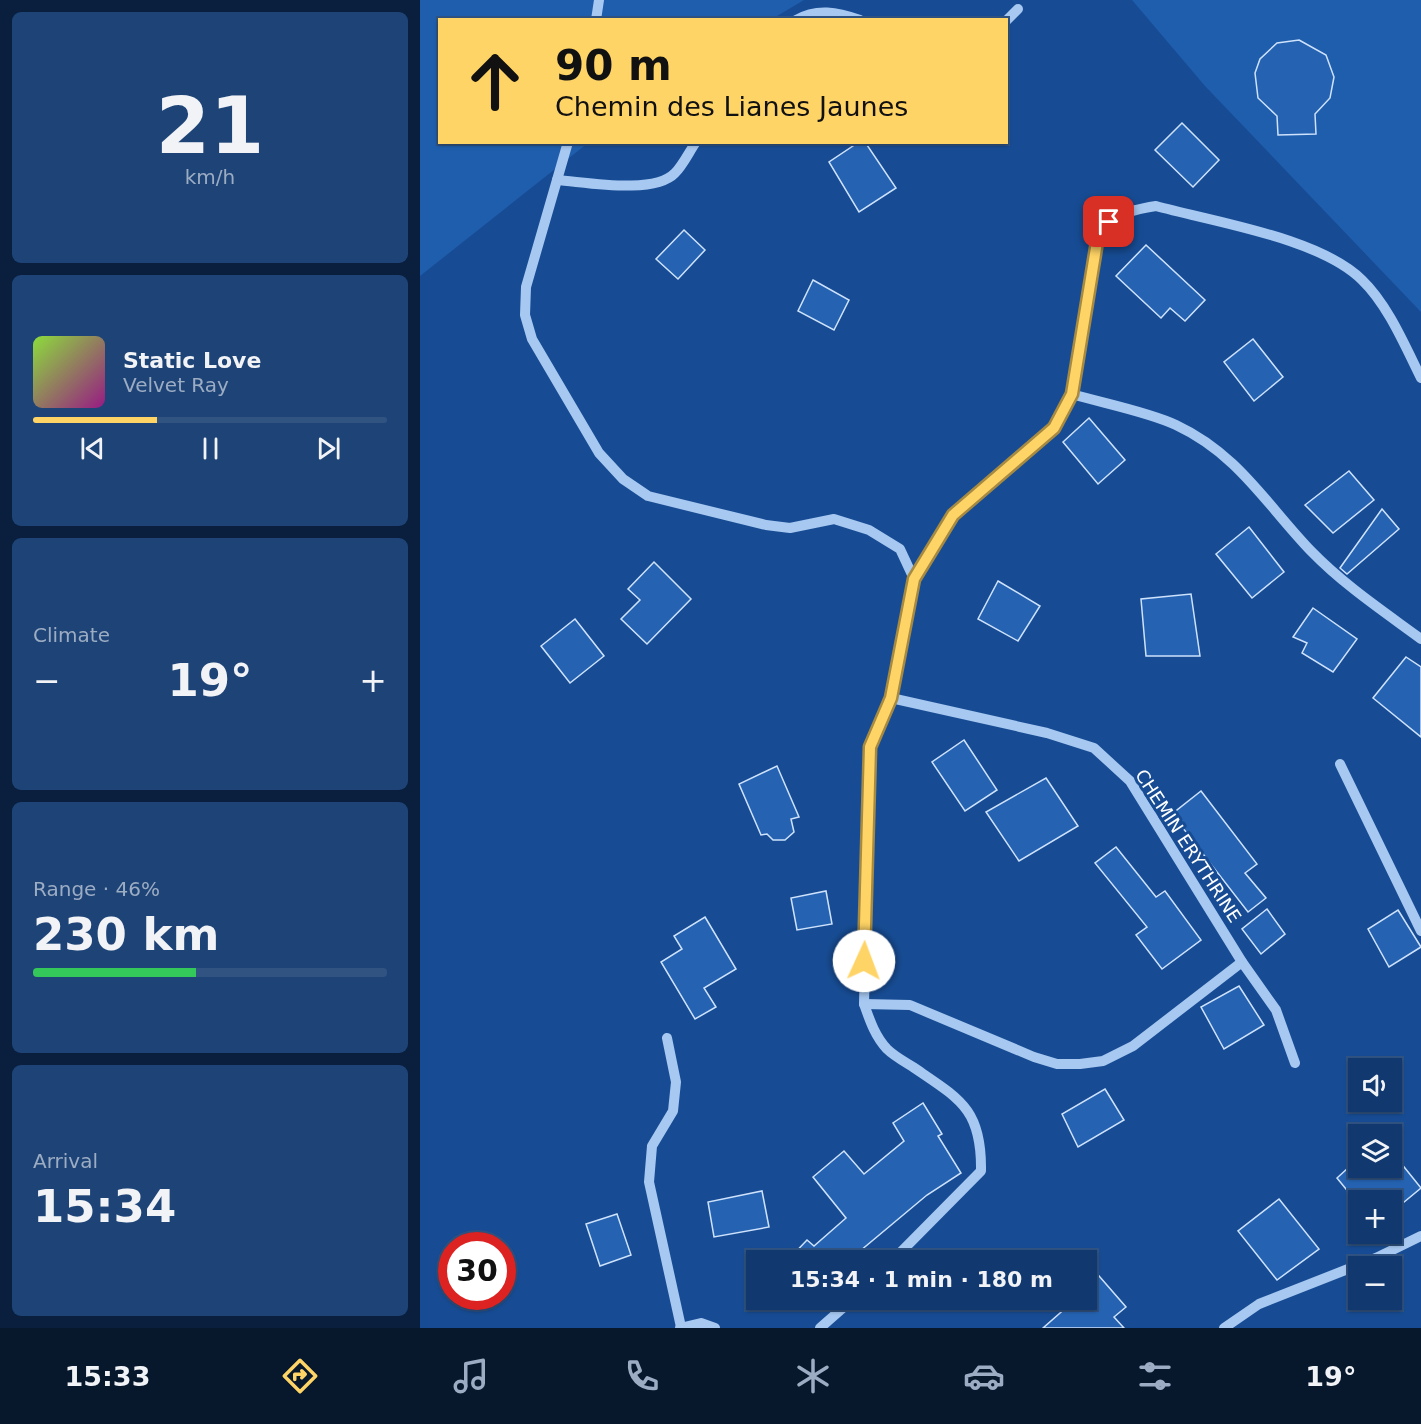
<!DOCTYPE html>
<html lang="en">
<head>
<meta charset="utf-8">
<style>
  body { margin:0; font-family:"DejaVu Sans",sans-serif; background:#1e4477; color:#f1f3f6; height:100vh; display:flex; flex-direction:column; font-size:22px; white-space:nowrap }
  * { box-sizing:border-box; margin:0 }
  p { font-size:20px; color:#9cacc3 }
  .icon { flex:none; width:33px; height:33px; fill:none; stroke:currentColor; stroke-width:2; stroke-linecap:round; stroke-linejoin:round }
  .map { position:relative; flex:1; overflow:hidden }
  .panel { display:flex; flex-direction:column; gap:12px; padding:12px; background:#091f3d; width:420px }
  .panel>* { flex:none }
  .guide { position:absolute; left:18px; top:18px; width:570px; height:126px; border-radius:0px; box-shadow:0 2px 4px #0004,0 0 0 2px #305382; background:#ffd466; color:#111; overflow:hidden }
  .tools { position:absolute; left:928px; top:1058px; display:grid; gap:12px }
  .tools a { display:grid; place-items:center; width:54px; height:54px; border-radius:0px; background:#11396f; box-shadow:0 2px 4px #0004,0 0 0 2px #305382; font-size:30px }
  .speed { position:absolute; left:18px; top:1232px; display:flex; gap:12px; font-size:30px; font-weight:700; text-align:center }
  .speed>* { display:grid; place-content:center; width:78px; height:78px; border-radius:50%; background:#11396f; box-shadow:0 2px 4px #0004,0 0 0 2px #305382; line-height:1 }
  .speed .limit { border:9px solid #d22; background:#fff; color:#111 }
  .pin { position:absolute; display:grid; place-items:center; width:51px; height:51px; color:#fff; margin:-26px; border-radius:12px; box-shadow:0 3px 9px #0006 }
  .me { position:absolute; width:66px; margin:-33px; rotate:2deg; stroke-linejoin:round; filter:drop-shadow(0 0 4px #0008) }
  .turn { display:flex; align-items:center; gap:21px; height:126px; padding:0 18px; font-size:27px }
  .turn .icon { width:78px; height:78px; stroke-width:2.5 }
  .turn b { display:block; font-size:42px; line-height:51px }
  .big { font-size:45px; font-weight:600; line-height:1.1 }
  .panel .tile { flex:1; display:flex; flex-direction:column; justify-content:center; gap:9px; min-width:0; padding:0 21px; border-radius:9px; background:#1e4477 }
  .panel .dial { align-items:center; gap:0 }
  .dial b { font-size:78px; line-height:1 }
  .song { display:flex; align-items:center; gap:18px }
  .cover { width:72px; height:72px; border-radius:9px; background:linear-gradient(135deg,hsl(90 70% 55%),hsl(310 70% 35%)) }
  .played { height:6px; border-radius:3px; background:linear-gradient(90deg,#ffd466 35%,#305382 35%) }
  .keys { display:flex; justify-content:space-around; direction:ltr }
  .heat { display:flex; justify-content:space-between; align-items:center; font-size:33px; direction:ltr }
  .charge { height:9px; border-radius:4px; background:linear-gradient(90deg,#34c759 46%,#305382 0) }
  .trip { position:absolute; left:326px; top:1250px; width:351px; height:60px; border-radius:0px; background:#11396f; box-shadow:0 2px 4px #0004,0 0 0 2px #305382; font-weight:600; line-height:60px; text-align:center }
  .tab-bar { display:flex; height:96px; justify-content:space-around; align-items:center; background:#07172c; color:#9cacc3 }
  .tab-bar .icon { width:42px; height:42px }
  .tab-bar .on { color:#ffd466 }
  .tab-bar b { font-size:27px; color:#f1f3f6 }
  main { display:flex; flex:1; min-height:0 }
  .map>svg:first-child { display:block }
</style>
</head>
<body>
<main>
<section class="panel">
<div class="tile dial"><b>21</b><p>km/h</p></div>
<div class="tile">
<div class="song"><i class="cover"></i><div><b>Static Love</b><p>Velvet Ray</p></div></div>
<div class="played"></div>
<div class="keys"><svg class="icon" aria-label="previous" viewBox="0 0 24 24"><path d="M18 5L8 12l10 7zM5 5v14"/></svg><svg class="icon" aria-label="pause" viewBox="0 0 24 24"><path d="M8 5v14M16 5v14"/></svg><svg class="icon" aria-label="next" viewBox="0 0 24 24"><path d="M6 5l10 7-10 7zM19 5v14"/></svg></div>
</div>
<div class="tile"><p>Climate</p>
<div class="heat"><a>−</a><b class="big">19°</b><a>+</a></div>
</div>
<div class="tile"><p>Range · 46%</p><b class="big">230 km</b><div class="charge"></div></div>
<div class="tile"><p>Arrival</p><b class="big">15:34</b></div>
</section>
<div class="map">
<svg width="1001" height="1328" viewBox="0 0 1001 1328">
  <rect width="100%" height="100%" fill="#174c94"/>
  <!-- green -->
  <g fill="#1f5ead">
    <path d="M 0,0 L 384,0 L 352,19 L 20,20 L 20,142 L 168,143 L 0,276 Z"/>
    <path d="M 712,0 L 1001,0 L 1001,312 L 785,86 Z"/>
  </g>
  <!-- building -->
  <g fill="#2563b2" stroke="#cee2fc" stroke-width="1.5">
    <path d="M 879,40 L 906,55 L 914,77 L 910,98 L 895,114 L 896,134 L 858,135 L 857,116 L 838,98 L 835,73 L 840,59 L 857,43 Z"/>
    <path d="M 762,123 L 799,160 L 773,187 L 735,150 Z"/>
    <path d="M 439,142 L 445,142 L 476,188 L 439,212 L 409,162 Z"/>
    <path d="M 264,230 L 285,250 L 258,279 L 236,259 Z"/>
    <path d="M 726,245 L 785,300 L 765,321 L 750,308 L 741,318 L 696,276 Z"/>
    <path d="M 393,280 L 429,300 L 414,330 L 378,311 Z"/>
    <path d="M 833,339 L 863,377 L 834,401 L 804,362 Z"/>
    <path d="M 669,418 L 705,460 L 678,484 L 643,442 Z"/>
    <path d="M 929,471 L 954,500 L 913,533 L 885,505 Z"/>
    <path d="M 962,509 L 979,529 L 927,574 L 920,568 Z"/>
    <path d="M 829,527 L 864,572 L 832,598 L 796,554 Z"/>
    <path d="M 234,562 L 271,599 L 227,644 L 201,619 L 220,600 L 208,589 Z"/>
    <path d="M 578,581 L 620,606 L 598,641 L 558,619 Z"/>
    <path d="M 771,594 L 780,656 L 726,656 L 721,599 Z"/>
    <path d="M 893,608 L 937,639 L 913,672 L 882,653 L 887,643 L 873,637 Z"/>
    <path d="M 155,619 L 184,656 L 150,683 L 121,646 Z"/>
    <path d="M 986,657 L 1001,667 L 1001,737 L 953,698 Z"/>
    <path d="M 544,740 L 577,790 L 545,811 L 512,762 Z"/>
    <path d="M 357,766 L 379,817 L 371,819 L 374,832 L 365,840 L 353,840 L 347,834 L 341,835 L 319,784 Z"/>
    <path d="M 626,778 L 658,826 L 599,861 L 566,812 Z"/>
    <path d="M 781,791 L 837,864 L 825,873 L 846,898 L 828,912 L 752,814 Z"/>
    <path d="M 696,847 L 736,897 L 745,891 L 781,940 L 742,969 L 716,935 L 727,927 L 675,863 Z"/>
    <path d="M 406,891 L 412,924 L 377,930 L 371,898 Z"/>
    <path d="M 847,909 L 865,934 L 841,954 L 822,929 Z"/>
    <path d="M 978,910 L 1001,947 L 969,967 L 948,929 Z"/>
    <path d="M 285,917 L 316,969 L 284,988 L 296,1007 L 275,1019 L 241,962 L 262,949 L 254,936 Z"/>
    <path d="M 819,986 L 844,1025 L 804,1049 L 781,1007 Z"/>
    <path d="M 685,1089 L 704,1120 L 658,1147 L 642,1114 Z"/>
    <path d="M 503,1103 L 522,1134 L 518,1136 L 541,1173 L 507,1195 L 434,1256 L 431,1253 L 424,1260 L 368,1260 L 387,1240 L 394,1246 L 426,1218 L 393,1177 L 424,1151 L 444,1174 L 484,1141 L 473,1123 Z"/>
    <path d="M 972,1152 L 1001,1188 L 972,1212 L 972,1200 L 939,1200 L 939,1205 L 917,1178 L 939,1158 L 939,1167 L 972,1167 Z"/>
    <path d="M 342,1191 L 349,1227 L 294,1237 L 288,1202 Z"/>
    <path d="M 859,1199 L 899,1249 L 857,1280 L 818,1231 Z"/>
    <path d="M 197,1214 L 211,1255 L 180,1266 L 166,1224 Z"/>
    <path d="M 666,1261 L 706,1307 L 694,1317 L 704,1328 L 623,1328 L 656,1299 L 666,1299 Z"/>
  </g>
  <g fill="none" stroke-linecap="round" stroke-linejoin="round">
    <!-- minor -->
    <g stroke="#a7c8f1" stroke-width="10">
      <path d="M 176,20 L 179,0"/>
      <path d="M 376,20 C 397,8 417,12 440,20"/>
      <path d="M 586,21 L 598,9"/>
      <path d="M 148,142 L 106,287 L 105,315 L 112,339 L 179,453 L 203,479 L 228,496 L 346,525 L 370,528 L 414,519 L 449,530 L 480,549 L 494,579 L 471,698 L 450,747 L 444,1004 C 450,1021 455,1036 467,1049 C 474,1056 485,1062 493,1067 C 540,1099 562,1109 561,1171 L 473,1260"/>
      <path d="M 137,180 C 166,182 234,195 255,173 C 263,165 269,152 276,142"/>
      <path d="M 652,394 C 682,403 729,412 756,425 C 818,454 846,504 891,551 C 924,585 963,611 1001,639"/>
      <path d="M 494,579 L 533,515 L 634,428 L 652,394 L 677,242 C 693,214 705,211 736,206 C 794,222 900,238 942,280 C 968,305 985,346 1001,378"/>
      <path d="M 471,698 L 627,733 L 674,748 L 710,781 L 822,962 L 856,1010 L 875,1063"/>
      <path d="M 920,764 L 1001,931"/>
      <path d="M 444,1004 L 490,1005 L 614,1057 L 637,1064 L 660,1064 L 683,1061 L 713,1046 L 822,962"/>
      <path d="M 247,1038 L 256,1082 L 253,1111 L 232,1146 L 229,1182 L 261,1327"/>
      <path d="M 260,1328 L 281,1323 L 295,1328"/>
      <path d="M 400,1328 L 433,1299"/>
      <path d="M 804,1328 L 839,1304 L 956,1258 L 1001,1236"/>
    </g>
  </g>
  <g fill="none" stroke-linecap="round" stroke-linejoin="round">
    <!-- route casing -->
    <g stroke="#a68a42" stroke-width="15">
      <path id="route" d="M 444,961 L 450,747 L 471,698 L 494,579 L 533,515 L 634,428 L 652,394 L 677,242 L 689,222"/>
    </g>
    <!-- route -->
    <use href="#route" stroke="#ffd466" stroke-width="10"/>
  </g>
  <g text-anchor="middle" stroke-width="6" stroke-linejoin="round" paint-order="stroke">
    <!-- street labels -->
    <g font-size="18" fill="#fff" stroke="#174c94">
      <text transform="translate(768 846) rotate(57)" y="6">CHEMIN ERYTHRINE</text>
    </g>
  </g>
</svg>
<div class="tools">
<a><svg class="icon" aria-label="sound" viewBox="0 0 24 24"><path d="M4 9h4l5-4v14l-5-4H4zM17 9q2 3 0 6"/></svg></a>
<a><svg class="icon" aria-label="layers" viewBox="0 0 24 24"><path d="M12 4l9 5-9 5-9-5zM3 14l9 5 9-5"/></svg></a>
<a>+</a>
<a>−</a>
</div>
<div class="speed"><div class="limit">30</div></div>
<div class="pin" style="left:689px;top:222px;background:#d93025"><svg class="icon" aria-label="arrive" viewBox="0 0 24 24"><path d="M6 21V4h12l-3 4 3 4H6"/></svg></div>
<svg class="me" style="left:444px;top:961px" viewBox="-20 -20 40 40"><circle r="19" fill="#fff"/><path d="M0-13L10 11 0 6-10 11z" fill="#ffd466"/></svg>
<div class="trip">15:34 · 1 min · 180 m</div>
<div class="guide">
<div class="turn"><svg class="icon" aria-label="ahead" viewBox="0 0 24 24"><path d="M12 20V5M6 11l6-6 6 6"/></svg><div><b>90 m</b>Chemin des Lianes Jaunes</div></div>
</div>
</div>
</main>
<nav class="tab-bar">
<b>15:33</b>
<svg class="icon on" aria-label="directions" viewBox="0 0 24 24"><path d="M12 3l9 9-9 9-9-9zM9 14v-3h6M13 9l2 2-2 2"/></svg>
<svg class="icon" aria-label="music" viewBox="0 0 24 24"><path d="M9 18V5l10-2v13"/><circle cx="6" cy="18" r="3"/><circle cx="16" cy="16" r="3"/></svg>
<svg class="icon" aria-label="phone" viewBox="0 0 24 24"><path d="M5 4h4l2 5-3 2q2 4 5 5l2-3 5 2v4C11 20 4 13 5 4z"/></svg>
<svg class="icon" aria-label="climate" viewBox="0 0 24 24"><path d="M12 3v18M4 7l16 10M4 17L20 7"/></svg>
<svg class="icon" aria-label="car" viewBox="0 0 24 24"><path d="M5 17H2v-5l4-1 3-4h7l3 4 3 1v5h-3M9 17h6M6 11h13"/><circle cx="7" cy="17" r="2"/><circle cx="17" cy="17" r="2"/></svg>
<svg class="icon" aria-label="filters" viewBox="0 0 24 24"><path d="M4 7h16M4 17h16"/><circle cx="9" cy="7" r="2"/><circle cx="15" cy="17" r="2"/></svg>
<b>19°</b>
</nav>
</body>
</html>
